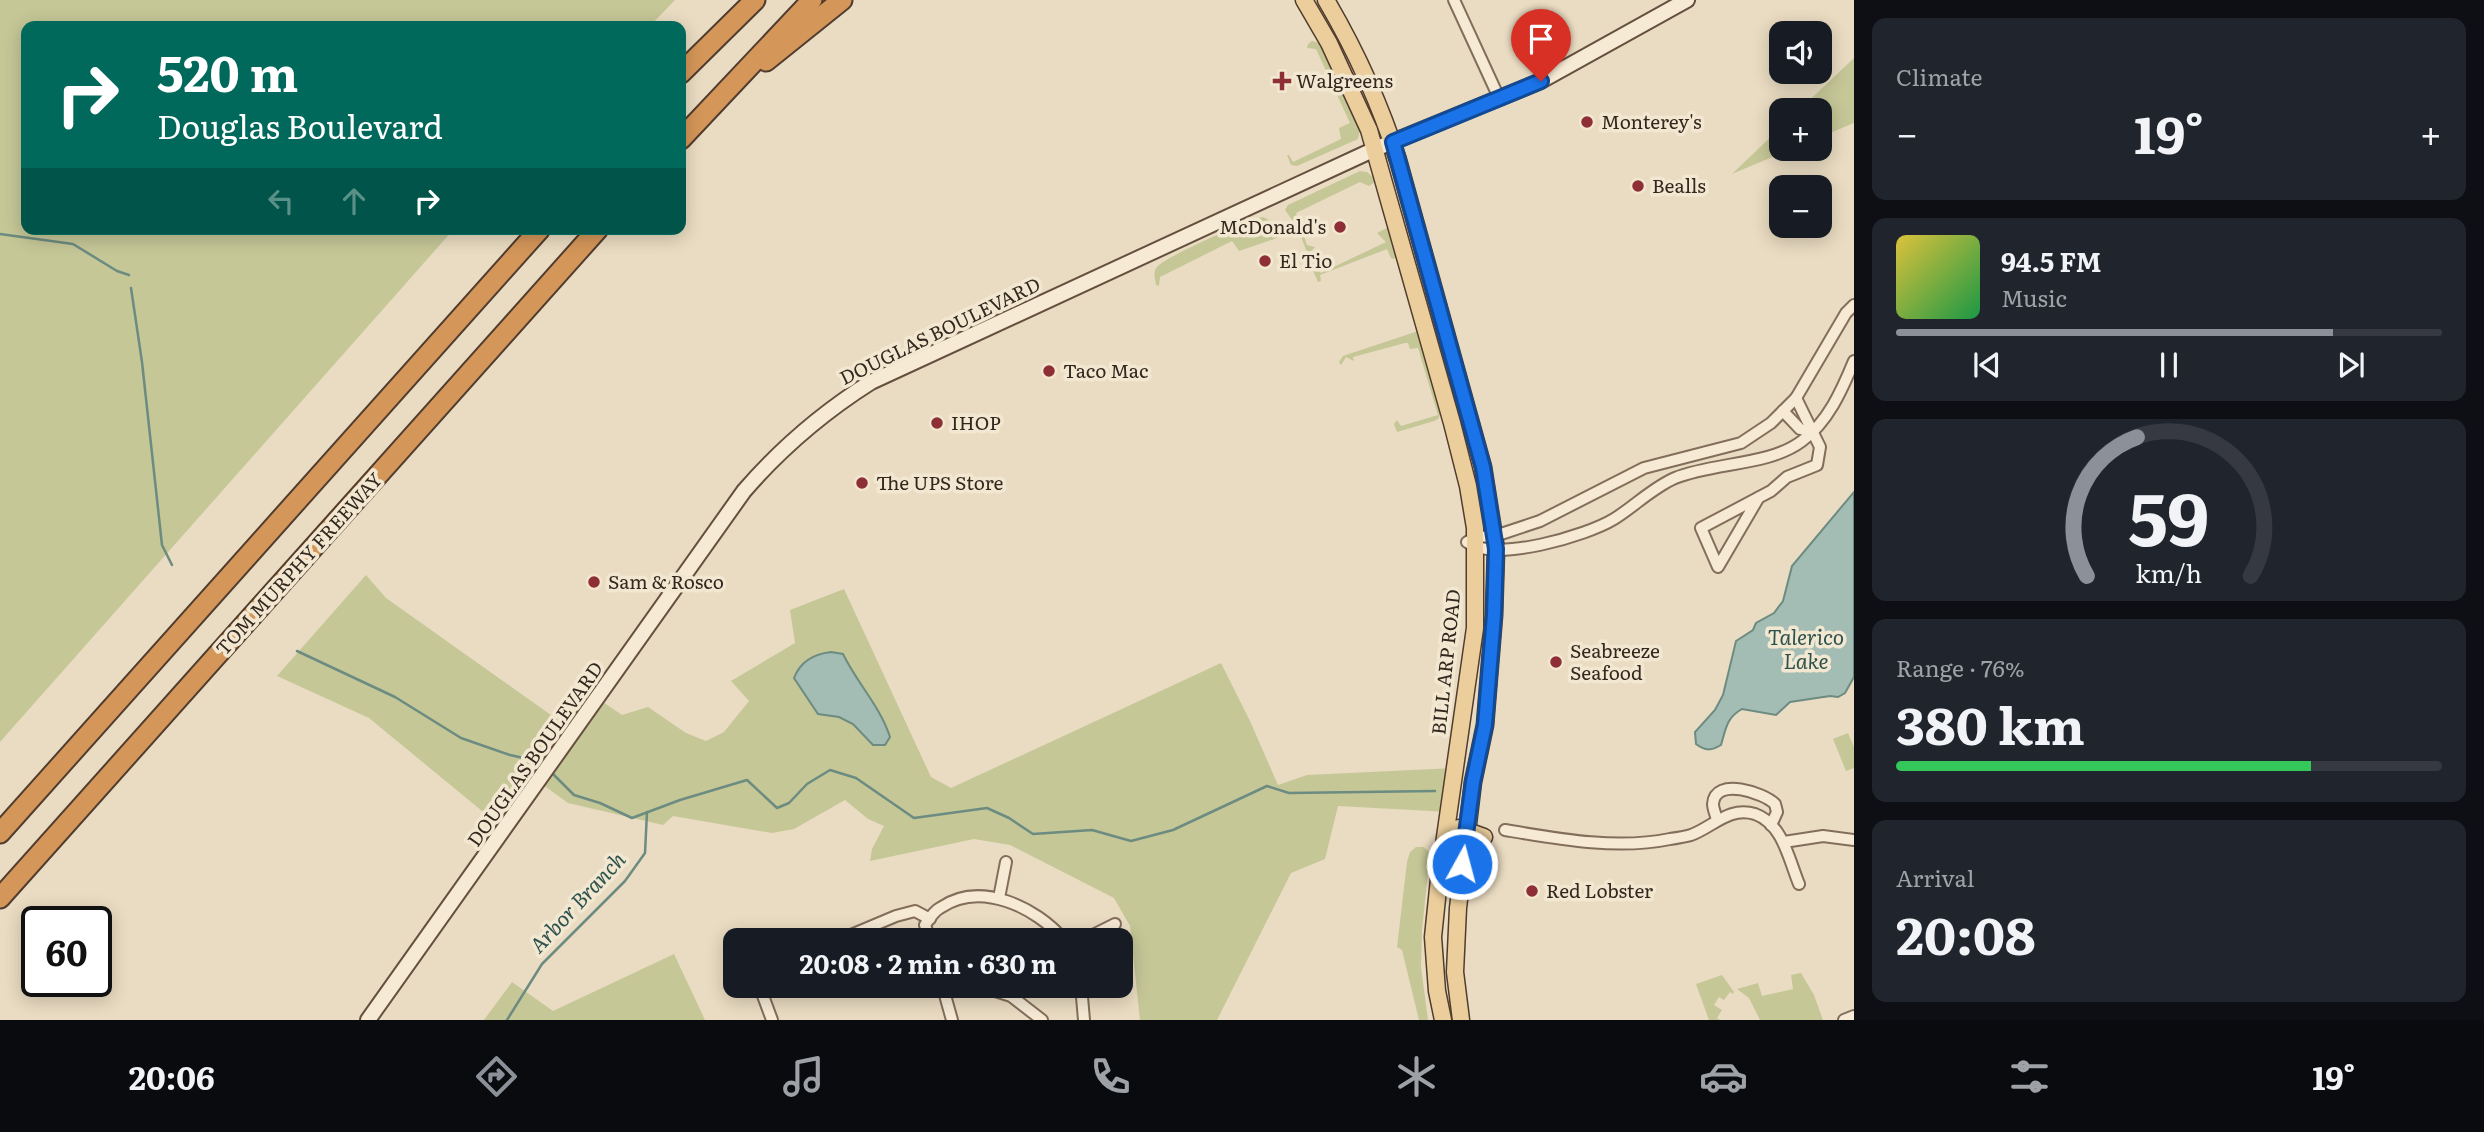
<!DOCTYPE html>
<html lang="en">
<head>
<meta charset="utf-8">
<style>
  body { margin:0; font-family:Literata,serif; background:#20242c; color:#f1f3f6; height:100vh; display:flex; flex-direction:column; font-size:26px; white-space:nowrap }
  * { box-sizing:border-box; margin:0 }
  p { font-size:23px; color:#9ea1a6 }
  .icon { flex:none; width:38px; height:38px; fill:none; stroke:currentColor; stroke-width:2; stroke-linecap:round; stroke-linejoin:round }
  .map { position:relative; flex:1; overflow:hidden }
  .sheet { display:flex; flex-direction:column; gap:18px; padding:18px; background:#0d0f14; width:630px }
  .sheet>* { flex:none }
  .guide { position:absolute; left:21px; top:21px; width:665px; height:214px; border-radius:14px; box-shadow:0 4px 18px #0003; background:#00695c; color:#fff; overflow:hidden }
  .controls { position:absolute; left:1769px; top:21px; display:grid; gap:14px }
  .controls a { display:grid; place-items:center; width:63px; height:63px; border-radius:14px; background:#171b24; box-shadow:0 4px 18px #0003; font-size:35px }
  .speed { position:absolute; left:21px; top:906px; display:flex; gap:14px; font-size:35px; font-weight:700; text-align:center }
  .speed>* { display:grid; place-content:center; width:91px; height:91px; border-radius:50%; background:#171b24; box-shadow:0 4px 18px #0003; line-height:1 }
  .speed .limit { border:4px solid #111; border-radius:10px; background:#fff; color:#111 }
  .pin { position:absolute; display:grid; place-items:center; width:60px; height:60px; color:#fff; margin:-72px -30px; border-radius:50% 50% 50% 0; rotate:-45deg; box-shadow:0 0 7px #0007 }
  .pin .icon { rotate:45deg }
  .me { position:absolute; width:77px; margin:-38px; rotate:7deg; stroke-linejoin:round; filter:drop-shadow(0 0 5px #0008) }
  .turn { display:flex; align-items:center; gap:24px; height:147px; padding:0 21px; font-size:32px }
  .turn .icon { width:91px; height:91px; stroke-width:2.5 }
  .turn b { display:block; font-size:49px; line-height:60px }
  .lanes { display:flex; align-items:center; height:66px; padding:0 21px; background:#0003; justify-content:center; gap:35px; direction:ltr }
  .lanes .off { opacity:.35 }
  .big { font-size:52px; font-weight:700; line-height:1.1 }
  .sheet .tile { flex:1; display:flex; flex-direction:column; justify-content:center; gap:10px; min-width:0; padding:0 24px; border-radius:14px; background:#20242c }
  .sheet .dial { align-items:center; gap:0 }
  .dial svg { height:182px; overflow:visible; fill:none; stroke:#363941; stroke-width:7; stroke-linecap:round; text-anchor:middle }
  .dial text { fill:#f1f3f6; stroke:none }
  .song { display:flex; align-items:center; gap:21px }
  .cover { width:84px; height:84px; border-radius:10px; background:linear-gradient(135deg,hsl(50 70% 55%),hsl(140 70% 35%)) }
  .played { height:7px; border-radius:4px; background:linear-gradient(90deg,#8c9099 80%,#363941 80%) }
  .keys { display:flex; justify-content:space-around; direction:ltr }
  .heat { display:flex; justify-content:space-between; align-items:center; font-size:38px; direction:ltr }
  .charge { height:10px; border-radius:5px; background:linear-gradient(90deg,#34c759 76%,#363941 0) }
  .trip { position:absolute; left:723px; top:928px; width:410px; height:70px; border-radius:14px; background:#171b24; box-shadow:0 4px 18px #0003; font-weight:700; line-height:70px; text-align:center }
  .dock { display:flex; height:112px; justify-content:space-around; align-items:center; background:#090b0e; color:#9ea1a6 }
  .dock .icon { width:49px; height:49px }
  .dock .selected { color:#8c9099 }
  .dock b { font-size:32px; color:#f1f3f6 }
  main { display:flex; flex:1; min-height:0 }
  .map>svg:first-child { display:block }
</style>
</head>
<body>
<main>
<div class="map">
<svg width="1854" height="1020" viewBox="0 0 1854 1020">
  <rect width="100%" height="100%" fill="#eadcc2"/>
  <!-- green -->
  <g fill="#c5c797">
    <path d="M 0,0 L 675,0 L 650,26 L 26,26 L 26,229 L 454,229 L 0,742 Z"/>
    <path d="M 1312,41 L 1319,43 L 1325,52 L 1360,129 L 1358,139 L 1297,166 L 1291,165 L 1287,155 L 1289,155 L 1293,162 L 1341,139 L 1339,128 L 1350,123 L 1316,49 L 1307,48 L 1308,44 Z"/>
    <path d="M 1854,58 L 1854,123 L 1820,137 L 1820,110 L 1799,110 Z"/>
    <path d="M 1781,127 L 1782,149 L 1791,149 L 1732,174 Z"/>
    <path d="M 1360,171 L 1367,172 L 1377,181 L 1369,186 L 1360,182 L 1296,213 L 1307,245 L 1315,247 L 1310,252 L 1306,250 L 1298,228 L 1285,210 L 1288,205 Z"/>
    <path d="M 1263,217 L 1269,220 L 1282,234 L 1280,237 L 1239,251 L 1232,241 L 1160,277 L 1159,286 L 1156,285 C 1155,278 1152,270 1159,265 C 1172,254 1246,221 1263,217 Z"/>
    <path d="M 1387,228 L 1390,229 L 1398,257 L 1393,259 L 1391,258 L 1387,249 L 1320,275 L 1321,281 L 1318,282 L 1311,266 L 1313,263 L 1321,273 L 1386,242 L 1377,233 Z"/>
    <path d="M 1415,332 L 1420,332 L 1442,411 L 1438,419 L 1434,421 L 1397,432 L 1394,424 L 1397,420 L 1401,426 L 1438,415 L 1418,348 L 1410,349 L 1408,343 L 1405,343 L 1353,357 L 1354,361 L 1346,357 L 1341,365 L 1339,362 L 1343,356 Z"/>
    <path d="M 366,575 L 386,598 L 558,720 L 493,820 L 369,718 L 277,676 Z"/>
    <path d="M 844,589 L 931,777 L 951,788 L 1221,663 L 1250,721 L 1278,785 L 1307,775 L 1455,768 L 1449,812 L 1338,806 L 1325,859 L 1291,873 L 1217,1020 L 1140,1020 L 1130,926 L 1114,898 L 1010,845 L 974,839 L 870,861 L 872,849 L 884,826 L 868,819 L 845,800 L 794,829 L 772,833 L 673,816 L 663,825 L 568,803 L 539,782 L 597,698 L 622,715 L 648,707 L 686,733 L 706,741 L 724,732 L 749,701 L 731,681 L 795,643 L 790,610 Z"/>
    <path d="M 1848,733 L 1854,747 L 1854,768 L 1846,771 L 1833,739 Z"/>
    <path d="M 1416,847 L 1424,847 L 1430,853 L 1422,930 L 1421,967 L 1428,1020 L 1419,1020 L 1402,950 L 1397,947 L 1407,862 L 1410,852 Z"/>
    <path d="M 674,954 L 705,1020 L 484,1020 L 512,982 L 553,1011 Z"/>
    <path d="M 1801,973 L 1814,995 L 1823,1020 L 1760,1020 L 1749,998 L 1737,989 L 1758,983 L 1762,996 L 1793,989 L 1791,975 Z"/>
    <path d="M 1722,975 L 1734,992 L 1733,994 L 1730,992 L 1724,1000 L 1719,997 L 1714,1005 L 1722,1010 L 1717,1018 L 1720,1020 L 1709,1020 L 1696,984 Z"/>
  </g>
  <!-- water -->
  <g fill="#a4bdb4" stroke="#6c8b81" stroke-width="2">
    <path d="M 1854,492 L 1854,677 L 1845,693 L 1838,697 L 1830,696 L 1790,702 L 1776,715 L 1742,709 C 1726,718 1726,729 1721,745 C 1711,751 1705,751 1696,744 L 1695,732 L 1715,710 L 1723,695 L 1736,641 L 1753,630 L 1756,623 L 1774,613 L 1783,601 L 1792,566 Z"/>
    <path d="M 831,652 L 843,654 C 857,683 880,706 890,737 L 885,745 L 873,745 L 853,724 L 839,717 L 818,714 L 794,678 C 800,662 814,654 831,652 Z"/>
  </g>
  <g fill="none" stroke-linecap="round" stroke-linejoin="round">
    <!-- stream -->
    <g stroke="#6c8b81" stroke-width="2.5">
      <path d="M 0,234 L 73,244 L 117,271 L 129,275"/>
      <path d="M 131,288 L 142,362 L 162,545 L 172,565"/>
      <path d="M 297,651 L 395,697 L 461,738 L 510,755 L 537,761 L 541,765"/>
      <path d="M 550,771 L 574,795 L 600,803 L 632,818 L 680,800 L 747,780 L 777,808 L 789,803 L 807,784 L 830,770 L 856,778 L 914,818 L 987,808 L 1009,818 L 1033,834 L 1092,830 L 1131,841 L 1173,830 L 1267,786 L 1289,793 L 1435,791"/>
      <path d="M 507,1020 L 542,964 L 625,881 L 645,853 L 647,812"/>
    </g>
    <!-- minor casing -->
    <g stroke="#836e5b" stroke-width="14">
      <g id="minor">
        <path d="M 1454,0 L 1500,100"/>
        <path d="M 1854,305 L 1846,313 L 1796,398 L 1771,423 L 1741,443 L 1644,468 L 1540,521 L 1495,536 L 1476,537 L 1467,542 C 1495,563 1586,536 1614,519 C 1635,506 1652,488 1675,478 C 1714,462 1769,466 1802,441 C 1828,422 1842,390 1854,361"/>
        <path d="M 1783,411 L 1800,429 L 1813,432"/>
        <path d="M 1759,497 L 1718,567 L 1701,528 L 1771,491 L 1787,477 L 1817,465 L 1820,447 L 1796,398"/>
        <path d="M 1717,820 C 1716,815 1713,809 1713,804 C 1715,776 1764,793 1775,804 L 1777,812 L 1771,825"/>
        <path d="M 1505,830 C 1558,839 1617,850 1670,839 C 1677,838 1684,837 1691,835 C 1713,827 1729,806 1755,814 C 1783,824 1789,860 1799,884"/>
        <path d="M 1784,842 L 1823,836 L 1854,840"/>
        <path d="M 999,898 L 1006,862"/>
        <path d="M 839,940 L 896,916 L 915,911 L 930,919"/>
        <path d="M 930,940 L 925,925 C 929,919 934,911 940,908 C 980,880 1036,907 1064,940"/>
        <path d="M 1083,940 L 1115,924"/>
        <path d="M 759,985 L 772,1020"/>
        <path d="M 1081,985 L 1084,1020"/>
        <path d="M 943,988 L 952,1020"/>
        <path d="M 944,992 L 976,985 L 1011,996 L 1042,1020"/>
        <path d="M 1844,1020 L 1854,1016"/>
      </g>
    </g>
    <!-- secondary casing -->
    <g stroke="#654f3e" stroke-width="18">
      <path id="secondary" d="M 368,1020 L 744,491 C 782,447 822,413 871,382 L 1375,149 L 1541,81 L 1687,0"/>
    </g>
    <!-- primary casing -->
    <g stroke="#513d2f" stroke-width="19">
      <g id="primary">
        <path d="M 1304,0 L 1329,43 L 1369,130 L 1452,423 L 1468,486 L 1475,528 L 1475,628 L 1439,879 L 1433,937 L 1437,991 L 1443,1020"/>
        <path d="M 1326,0 C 1356,51 1380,104 1398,160 L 1483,467 L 1496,549 L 1494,615 L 1485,725 L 1473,782 L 1458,908 L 1455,972 L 1461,1020"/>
        <path d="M 1459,828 L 1484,837"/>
      </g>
    </g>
    <!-- motorway casing -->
    <g stroke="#513d2f" stroke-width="23">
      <g id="motorway">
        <path d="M 766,61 L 842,0"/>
        <path d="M 681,73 L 755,0"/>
        <path d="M 681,139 L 812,0"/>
        <path d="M 0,833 L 540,229"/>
        <path d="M 0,898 L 598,229"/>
      </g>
    </g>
    <!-- minor -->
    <use href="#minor" stroke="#f6ead5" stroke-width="10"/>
    <!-- secondary -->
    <use href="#secondary" stroke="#f6ead5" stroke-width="14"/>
    <!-- primary -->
    <use href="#primary" stroke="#ebce9c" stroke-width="16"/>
    <!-- motorway -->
    <use href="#motorway" stroke="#d49659" stroke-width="19"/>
  </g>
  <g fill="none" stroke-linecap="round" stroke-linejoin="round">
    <!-- route casing -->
    <g stroke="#114b97" stroke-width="18">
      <path id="route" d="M 1462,864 L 1473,782 L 1485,725 L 1494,615 L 1496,549 L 1483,467 L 1393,142 L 1541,81"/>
    </g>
    <!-- route -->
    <use href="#route" stroke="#1a73e8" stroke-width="12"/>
  </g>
  <!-- markers -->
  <g fill="#8e2f36" stroke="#f2e7d1" stroke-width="2.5">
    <path d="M1278.5 70.5h7v7h7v7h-7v7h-7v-7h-7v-7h7z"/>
    <circle cx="1587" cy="122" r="7"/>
    <circle cx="1638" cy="186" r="7"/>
    <circle cx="1340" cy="227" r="7"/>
    <circle cx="1265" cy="261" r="7"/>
    <circle cx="1049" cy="371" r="7"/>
    <circle cx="937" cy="423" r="7"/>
    <circle cx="862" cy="483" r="7"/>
    <circle cx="594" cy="582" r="7"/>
    <circle cx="1556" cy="662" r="7"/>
    <circle cx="1532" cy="891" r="7"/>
  </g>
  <g text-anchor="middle" stroke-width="7" stroke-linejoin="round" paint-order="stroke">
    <!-- poi labels -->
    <g font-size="19" fill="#34271e" stroke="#f2e7d1" text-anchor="start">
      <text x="1296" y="88">Walgreens</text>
      <text x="1601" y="129">Monterey's</text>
      <text x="1652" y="193">Bealls</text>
      <text x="1326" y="234" text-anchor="end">McDonald's</text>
      <text x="1279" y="268">El Tio</text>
      <text x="1063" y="378">Taco Mac</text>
      <text x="951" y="430">IHOP</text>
      <text x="876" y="490">The UPS Store</text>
      <text x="608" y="589">Sam &amp; Rosco</text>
      <text x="1570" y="658">Seabreeze<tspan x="1570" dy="22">Seafood</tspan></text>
      <text x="1546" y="898">Red Lobster</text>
    </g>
    <!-- street labels -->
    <g font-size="19" fill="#34271e" stroke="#f2e7d1">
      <text transform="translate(940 331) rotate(-26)" y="7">DOUGLAS BOULEVARD</text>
      <text transform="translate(299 564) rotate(-48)" y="7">TOM MURPHY FREEWAY</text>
      <text transform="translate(1446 662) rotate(-84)" y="7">BILL ARP ROAD</text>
      <text transform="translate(535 754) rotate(-55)" y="7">DOUGLAS BOULEVARD</text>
    </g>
    <!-- water labels -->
    <g font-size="21" font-style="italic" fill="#2e534e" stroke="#f2e7d1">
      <text x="1806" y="645">Talerico<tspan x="1806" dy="24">Lake</tspan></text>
      <text transform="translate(578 903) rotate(-47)" y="7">Arbor Branch</text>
    </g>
  </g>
</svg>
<div class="controls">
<a><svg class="icon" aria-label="sound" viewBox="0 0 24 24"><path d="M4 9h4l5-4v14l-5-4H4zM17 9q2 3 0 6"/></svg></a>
<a>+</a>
<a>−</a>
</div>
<div class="speed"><div class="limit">60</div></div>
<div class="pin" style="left:1541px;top:81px;background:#d93025"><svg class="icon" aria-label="arrive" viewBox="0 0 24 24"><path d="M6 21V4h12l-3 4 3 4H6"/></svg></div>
<svg class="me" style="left:1462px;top:864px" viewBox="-20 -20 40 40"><circle r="17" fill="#1a73e8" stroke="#fff" stroke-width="3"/><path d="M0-11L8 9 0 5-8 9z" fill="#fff"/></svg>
<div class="trip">20:08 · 2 min · 630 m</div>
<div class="guide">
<div class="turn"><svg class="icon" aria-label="right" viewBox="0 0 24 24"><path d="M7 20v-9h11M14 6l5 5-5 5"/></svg><div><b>520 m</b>Douglas Boulevard</div></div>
<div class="lanes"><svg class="icon off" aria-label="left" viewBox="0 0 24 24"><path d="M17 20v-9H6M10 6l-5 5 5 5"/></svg><svg class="icon off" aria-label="ahead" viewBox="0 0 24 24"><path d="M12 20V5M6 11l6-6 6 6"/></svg><svg class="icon" aria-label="right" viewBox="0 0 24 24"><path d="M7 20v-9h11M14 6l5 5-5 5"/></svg></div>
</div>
</div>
<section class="sheet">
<div class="tile"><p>Climate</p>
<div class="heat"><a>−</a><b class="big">19°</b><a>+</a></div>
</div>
<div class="tile">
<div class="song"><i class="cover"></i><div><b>94.5 FM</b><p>Music</p></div></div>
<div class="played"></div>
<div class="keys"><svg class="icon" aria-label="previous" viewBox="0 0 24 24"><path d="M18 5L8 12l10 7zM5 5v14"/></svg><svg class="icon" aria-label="pause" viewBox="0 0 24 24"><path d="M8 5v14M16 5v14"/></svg><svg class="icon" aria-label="next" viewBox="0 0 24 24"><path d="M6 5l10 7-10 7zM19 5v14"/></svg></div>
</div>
<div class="tile dial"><svg viewBox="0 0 100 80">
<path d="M14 69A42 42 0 1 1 86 69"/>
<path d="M14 69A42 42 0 0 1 36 8" stroke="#8c9099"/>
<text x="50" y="56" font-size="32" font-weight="700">59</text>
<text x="50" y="72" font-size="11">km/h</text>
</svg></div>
<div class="tile"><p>Range · 76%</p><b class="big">380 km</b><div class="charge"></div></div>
<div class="tile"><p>Arrival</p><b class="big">20:08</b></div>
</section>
</main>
<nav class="dock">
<b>20:06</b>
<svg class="icon selected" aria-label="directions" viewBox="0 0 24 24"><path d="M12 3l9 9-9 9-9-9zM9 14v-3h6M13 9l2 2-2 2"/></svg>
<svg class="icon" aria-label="music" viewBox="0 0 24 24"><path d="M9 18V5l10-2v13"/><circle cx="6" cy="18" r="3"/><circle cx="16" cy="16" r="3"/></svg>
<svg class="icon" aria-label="phone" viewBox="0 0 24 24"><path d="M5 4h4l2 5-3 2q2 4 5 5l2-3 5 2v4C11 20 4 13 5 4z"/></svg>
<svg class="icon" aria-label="climate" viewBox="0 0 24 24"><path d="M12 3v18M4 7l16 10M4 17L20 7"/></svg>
<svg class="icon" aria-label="car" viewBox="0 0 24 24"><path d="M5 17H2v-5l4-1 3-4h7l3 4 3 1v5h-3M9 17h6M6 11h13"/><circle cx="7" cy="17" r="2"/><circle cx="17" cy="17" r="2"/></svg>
<svg class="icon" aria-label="filters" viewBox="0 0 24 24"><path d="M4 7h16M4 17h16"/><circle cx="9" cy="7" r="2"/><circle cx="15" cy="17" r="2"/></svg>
<b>19°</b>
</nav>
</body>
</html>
